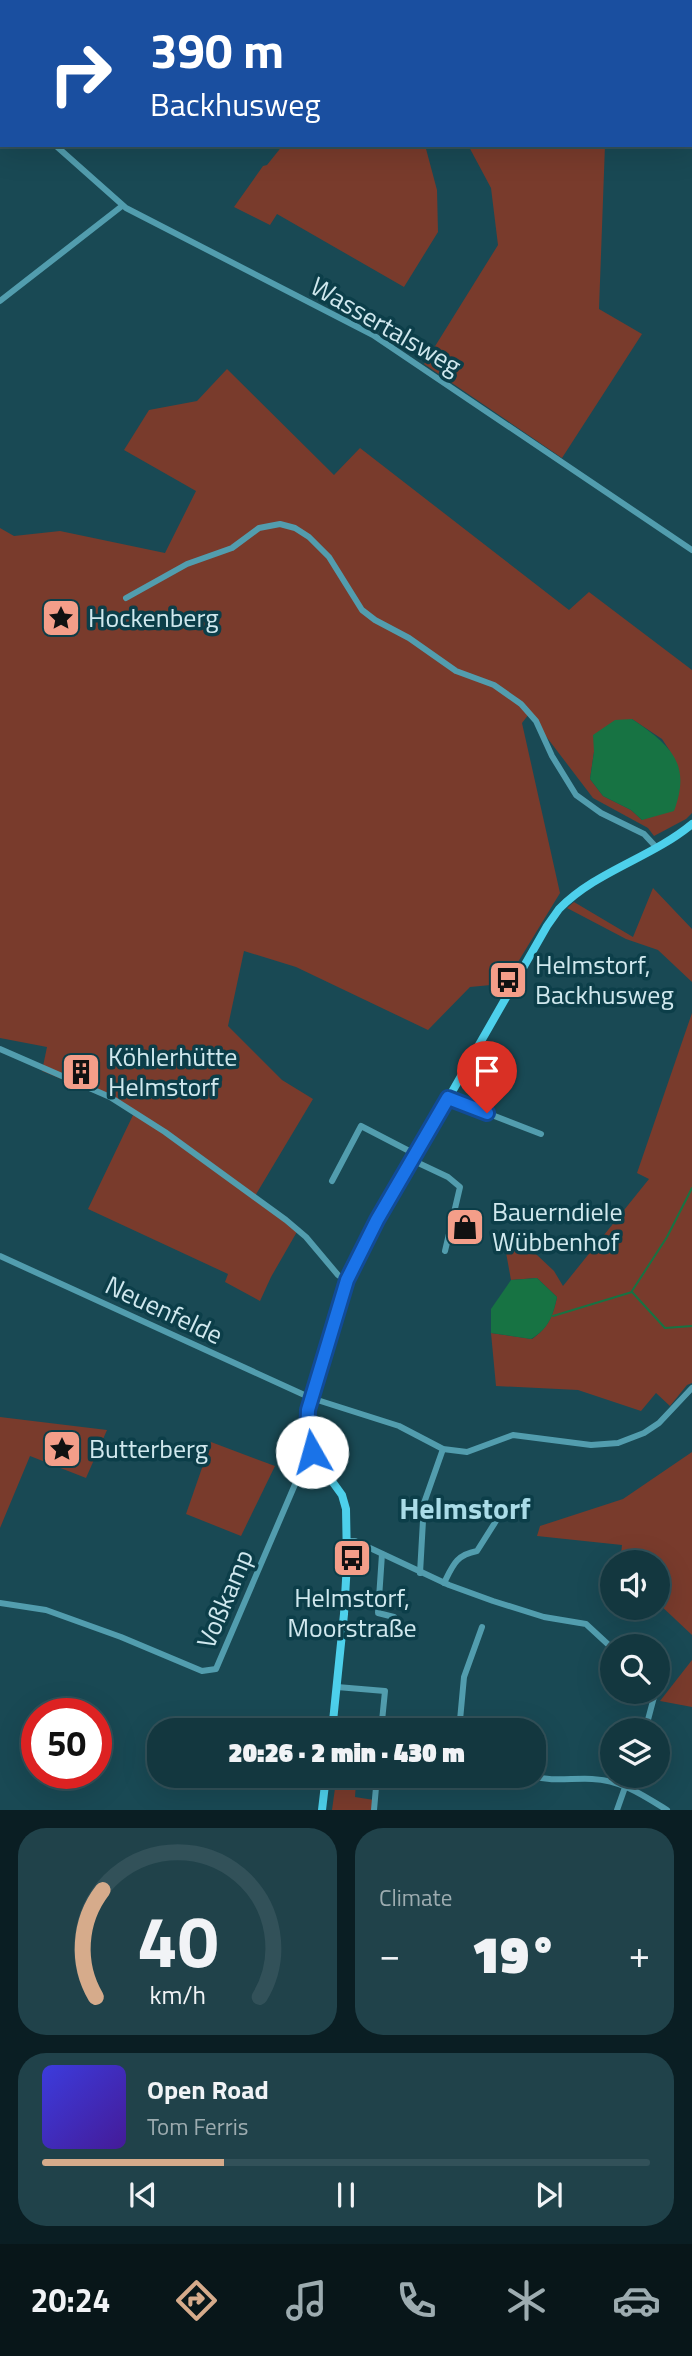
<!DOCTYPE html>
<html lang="en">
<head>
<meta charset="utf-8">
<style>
  body { margin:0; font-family:"Titillium Web",sans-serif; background:#20424a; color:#f1f3f6; height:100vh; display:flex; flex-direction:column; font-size:26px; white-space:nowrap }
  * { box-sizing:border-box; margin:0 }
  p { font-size:23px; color:#9dacb0 }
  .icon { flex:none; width:38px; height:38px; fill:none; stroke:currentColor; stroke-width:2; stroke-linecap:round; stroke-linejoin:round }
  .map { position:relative; height:1810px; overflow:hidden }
  .panel { display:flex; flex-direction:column; gap:18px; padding:18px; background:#0a1e23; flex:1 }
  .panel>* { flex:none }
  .top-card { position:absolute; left:0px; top:0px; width:693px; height:147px; box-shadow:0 7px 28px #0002,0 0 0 2px #325159; background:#1a4fa0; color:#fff; overflow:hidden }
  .controls { position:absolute; left:600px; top:1550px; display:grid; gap:14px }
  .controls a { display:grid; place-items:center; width:70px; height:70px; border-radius:50%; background:#13373f; box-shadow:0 7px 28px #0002,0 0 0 2px #325159; font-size:35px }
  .speed { position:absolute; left:21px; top:1698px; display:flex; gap:14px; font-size:35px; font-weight:700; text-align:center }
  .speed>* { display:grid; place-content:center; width:91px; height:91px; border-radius:50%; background:#13373f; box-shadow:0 7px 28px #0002,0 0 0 2px #325159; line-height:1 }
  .speed .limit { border:10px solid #d22; background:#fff; color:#111 }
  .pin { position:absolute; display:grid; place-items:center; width:60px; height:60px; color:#fff; margin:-72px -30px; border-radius:50% 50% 50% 0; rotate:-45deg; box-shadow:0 0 7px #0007 }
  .pin .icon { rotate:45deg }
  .me { position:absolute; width:77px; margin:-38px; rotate:353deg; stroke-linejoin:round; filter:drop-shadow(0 0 5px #0008) }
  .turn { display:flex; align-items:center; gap:24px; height:147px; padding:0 35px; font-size:32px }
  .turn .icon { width:91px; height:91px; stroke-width:2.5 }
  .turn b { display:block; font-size:49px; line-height:60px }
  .big { font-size:52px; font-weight:800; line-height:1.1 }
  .panel .widget { flex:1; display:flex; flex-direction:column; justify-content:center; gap:10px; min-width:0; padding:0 24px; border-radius:28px; background:#20424a }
  .panel .dial { align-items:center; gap:0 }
  .dial svg { height:182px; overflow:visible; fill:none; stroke:#325159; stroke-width:7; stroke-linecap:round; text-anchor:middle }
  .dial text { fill:#f1f3f6; stroke:none }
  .song { display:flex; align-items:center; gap:21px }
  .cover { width:84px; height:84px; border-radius:10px; background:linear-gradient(135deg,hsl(240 70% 55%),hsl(260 70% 35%)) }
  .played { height:7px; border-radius:4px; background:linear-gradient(90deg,#d6ab8b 30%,#325159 30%) }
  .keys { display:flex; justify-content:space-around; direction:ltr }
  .heat { display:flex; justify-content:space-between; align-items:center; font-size:38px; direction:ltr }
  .panel .tiles { flex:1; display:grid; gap:18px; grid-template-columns:1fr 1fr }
  .widget:last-child { grid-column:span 2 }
  .trip { position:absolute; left:147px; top:1718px; width:399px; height:70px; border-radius:28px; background:#13373f; box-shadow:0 7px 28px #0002,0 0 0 2px #325159; font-weight:800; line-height:70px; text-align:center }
  .menu { display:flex; height:112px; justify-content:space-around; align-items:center; background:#081619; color:#9dacb0 }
  .menu .icon { width:49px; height:49px }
  .menu .current { color:#d6ab8b }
  .menu b { font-size:32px; color:#f1f3f6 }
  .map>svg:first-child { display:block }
</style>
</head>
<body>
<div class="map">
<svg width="692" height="1810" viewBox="0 0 692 1810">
  <rect width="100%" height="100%" fill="#194954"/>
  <!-- green -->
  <g fill="#793b2c" fill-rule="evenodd">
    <path d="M 283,145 L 425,145 L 437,190 L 438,232 L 404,287 L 277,214 L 270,225 L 234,207 L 263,166 L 267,165 Z"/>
    <path d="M 468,145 L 605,145 L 599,309 L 642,334 L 562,458 L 424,364 L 498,245 L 491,188 Z"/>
    <path d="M 227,369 L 334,475 L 360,448 L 569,610 L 589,592 L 692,670 L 692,813 L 686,819 L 654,836 L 648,828 L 593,798 L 529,714 L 522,723 L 560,893 L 504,985 L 502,993 L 491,985 L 470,987 L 428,1030 L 296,967 L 244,951 L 228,1026 L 282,1080 L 313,1099 L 255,1196 L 298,1230 L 271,1277 L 260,1301 L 225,1282 L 228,1274 L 88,1209 L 134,1113 L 109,1099 L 42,1071 L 47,1047 L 0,1038 L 0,528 L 14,536 L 60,531 L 165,553 L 196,491 L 124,450 L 149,410 L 197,401 ZM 632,719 L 662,739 L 670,751 L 642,820 L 631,810 L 603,796 L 590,779 L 594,752 Z"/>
    <path d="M 653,888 L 692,929 L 692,982 L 658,950 L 626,939 L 567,908 L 574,902 L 633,937 Z"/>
    <path d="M 692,1013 L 692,1383 L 687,1385 L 670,1406 L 656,1393 L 641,1411 L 578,1390 L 496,1386 L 491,1333 L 532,1339 C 548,1328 553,1316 557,1297 L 537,1278 L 511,1280 L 503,1236 L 520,1239 L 554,1271 L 563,1286 L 649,1179 L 637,1173 Z"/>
    <path d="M 0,1417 L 107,1430 L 86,1478 L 30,1456 L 0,1528 Z"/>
    <path d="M 211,1442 L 275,1466 L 241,1536 L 186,1514 Z"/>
    <path d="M 692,1452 L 692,1635 L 658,1603 L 658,1563 L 620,1563 L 622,1545 L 537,1536 L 540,1526 L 623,1499 Z"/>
    <path d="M 692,1660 L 692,1707 L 660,1701 Z"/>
    <path d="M 336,1781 L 356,1783 L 355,1797 L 374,1800 L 373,1810 L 332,1810 Z"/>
  </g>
  <!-- water -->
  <g fill="#177343">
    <path d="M 632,719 C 670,745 692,763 674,811 L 642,820 L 631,810 L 603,796 L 590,779 L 594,752 L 593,735 L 615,720 Z"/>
    <path d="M 537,1278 L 557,1297 C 553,1316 549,1328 531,1339 L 491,1333 L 491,1309 L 511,1280 Z"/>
  </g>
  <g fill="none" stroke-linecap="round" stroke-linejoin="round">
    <!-- stream -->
    <g stroke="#177343" stroke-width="2">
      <path d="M 632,1291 L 667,1237 L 692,1188"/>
      <path d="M 553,1316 L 632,1292 L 665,1328 L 692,1326"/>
    </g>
    <!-- minor -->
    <g stroke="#529dae" stroke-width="6">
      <path d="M 182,0 L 182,2"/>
      <path d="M 249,0 L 250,2"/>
      <path d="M 261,2 L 261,0"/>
      <path d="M 475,2 L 478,0"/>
      <path d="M 0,79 L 2,82"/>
      <path d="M 55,145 L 126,208 L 373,335 L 692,550"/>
      <path d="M 0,301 L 122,206"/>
      <path d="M 126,598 L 187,564 L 232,548 L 259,528 L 280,524 L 295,528 L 309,537 L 329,557 L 362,610 L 375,620 L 409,638 L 456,671 L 494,685 L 521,704 L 536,721 L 552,756 L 576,795 L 601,813 L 644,834 L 657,848"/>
      <path d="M 0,1049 L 110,1097 L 165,1132 L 286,1220 L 306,1237 L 338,1275 L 347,1281"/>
      <path d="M 448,1098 L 541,1134"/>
      <path d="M 412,1160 L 448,1177 L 460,1187 L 445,1251"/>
      <path d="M 332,1181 L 361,1126 L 415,1154"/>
      <path d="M 0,1256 L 311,1398 L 399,1426 L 443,1449 L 467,1452 L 513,1435 L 591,1445 L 618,1443 L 644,1433 L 659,1423 L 692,1388"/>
      <path d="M 347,1541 L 355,1541 L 449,1585 L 493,1601 L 544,1617 L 586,1624 L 612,1648"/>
      <path d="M 382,1554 L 378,1613 L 394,1617"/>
      <path d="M 420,1573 L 424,1503 L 443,1449"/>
      <path d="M 444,1583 C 453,1565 456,1555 477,1551 L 496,1521"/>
      <path d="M 0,1603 L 46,1610 L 121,1637 L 202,1671 L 216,1669 L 308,1454 L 311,1452"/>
      <path d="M 337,1687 L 385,1691 L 381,1731"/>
      <path d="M 459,1731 L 464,1677 L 482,1627"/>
      <path d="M 645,1731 L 654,1697 L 653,1692"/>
      <path d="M 364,1776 L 363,1782 L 376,1783"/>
      <path d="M 532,1776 C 552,1782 571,1778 592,1779 C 621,1780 643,1795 667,1810"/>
      <path d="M 374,1810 L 377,1776"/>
      <path d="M 617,1810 L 629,1776"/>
    </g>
    <!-- secondary -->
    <g stroke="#4dd0eb" stroke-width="8">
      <path d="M 332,1731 L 344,1614 L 347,1563 L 346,1509 L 342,1495 L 311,1452 L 307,1438 L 307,1424 L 311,1398 L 337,1308 L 358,1256 L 547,926 L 559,909 C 596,871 651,858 692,824"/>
      <path d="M 322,1810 L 326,1776"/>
    </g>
  </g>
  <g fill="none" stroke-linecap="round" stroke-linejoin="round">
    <!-- route casing -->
    <g stroke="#114b97" stroke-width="18">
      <path id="route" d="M 312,1452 L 307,1437 L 308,1410 L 347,1280 L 377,1220 L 448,1098 L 487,1113"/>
    </g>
    <!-- route -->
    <use href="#route" stroke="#1a73e8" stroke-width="12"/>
  </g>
  <!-- icons -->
  <defs>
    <g id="sight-square" transform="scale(2.0125)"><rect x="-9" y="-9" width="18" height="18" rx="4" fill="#f49e89" stroke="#0c3e49"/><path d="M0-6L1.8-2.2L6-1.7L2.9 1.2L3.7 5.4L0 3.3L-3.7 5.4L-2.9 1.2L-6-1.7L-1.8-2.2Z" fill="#111"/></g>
    <g id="bus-square" transform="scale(2.0125)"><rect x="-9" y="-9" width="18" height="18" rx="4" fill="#f49e89" stroke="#0c3e49"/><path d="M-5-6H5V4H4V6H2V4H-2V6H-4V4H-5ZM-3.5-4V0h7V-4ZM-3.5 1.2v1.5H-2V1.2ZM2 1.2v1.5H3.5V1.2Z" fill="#111"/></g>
    <g id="building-square" transform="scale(2.0125)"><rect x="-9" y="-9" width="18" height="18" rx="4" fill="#f49e89" stroke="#0c3e49"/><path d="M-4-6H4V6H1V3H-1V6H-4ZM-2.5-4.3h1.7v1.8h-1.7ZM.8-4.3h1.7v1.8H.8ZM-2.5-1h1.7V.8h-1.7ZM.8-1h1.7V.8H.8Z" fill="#111"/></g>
    <g id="shop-square" transform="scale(2.0125)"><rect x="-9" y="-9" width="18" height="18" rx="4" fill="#f49e89" stroke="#0c3e49"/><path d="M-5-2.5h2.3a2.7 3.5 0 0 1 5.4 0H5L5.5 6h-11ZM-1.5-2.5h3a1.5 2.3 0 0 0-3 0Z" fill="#111"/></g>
  </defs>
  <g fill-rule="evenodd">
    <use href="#sight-square" x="61" y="618"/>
    <use href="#bus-square" x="508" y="980"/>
    <use href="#building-square" x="81" y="1072"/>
    <use href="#shop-square" x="465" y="1227"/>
    <use href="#sight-square" x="62" y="1449"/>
    <use href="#bus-square" x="352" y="1558"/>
  </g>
  <g text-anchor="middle" stroke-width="7" stroke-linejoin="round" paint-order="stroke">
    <!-- street labels -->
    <g font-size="26" fill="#d0e8ee" stroke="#0c3e49">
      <text transform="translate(386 326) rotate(30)" y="9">Wassertalsweg</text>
      <text transform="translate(164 1310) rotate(25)" y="9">Neuenfelde</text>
      <text transform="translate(225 1599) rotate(-67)" y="9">Voßkamp</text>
    </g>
    <!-- poi labels -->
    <g font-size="26" fill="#d0e8ee" stroke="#0c3e49" text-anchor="start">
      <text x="88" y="627">Hockenberg</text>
      <text x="535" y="974">Helmstorf,<tspan x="535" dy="30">Backhusweg</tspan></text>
      <text x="108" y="1066">Köhlerhütte<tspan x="108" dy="30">Helmstorf</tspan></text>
      <text x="492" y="1221">Bauerndiele<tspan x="492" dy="30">Wübbenhof</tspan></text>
      <text x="89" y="1458">Butterberg</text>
      <text x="352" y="1607" text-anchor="middle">Helmstorf,<tspan x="352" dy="30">Moorstraße</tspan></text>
    </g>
    <!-- quarter labels -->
    <g font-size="30" font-weight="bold" fill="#aadce8" stroke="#0c3e49">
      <text x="465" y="1519">Helmstorf</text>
    </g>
  </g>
</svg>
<div class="controls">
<a><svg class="icon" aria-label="sound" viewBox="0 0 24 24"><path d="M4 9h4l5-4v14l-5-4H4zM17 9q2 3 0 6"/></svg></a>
<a><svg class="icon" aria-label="search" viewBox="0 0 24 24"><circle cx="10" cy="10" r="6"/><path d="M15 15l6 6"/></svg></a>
<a><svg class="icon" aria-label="layers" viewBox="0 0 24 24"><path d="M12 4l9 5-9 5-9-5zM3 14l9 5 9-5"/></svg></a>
</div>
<div class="speed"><div class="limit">50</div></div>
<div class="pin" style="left:487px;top:1113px;background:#d93025"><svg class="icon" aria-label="arrive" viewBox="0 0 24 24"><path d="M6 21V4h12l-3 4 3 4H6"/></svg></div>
<svg class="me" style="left:312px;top:1452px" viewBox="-20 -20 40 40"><circle r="19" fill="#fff"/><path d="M0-13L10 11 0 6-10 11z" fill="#1a73e8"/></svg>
<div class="trip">20:26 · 2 min · 430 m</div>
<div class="top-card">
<div class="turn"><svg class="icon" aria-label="right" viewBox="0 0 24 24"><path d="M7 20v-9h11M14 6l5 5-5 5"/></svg><div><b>390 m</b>Backhusweg</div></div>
</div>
</div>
<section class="panel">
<div class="tiles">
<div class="widget dial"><svg viewBox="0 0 100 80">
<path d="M14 69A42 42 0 1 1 86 69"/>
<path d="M14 69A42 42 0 0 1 17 22" stroke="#d6ab8b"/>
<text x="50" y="56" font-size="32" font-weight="700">40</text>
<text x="50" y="72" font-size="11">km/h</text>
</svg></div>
<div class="widget"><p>Climate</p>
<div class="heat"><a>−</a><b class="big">19°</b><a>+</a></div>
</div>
<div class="widget">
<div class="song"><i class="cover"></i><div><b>Open Road</b><p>Tom Ferris</p></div></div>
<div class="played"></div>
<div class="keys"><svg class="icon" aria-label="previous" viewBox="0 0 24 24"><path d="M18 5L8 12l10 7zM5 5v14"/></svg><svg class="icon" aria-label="pause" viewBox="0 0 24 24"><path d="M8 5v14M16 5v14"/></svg><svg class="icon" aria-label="next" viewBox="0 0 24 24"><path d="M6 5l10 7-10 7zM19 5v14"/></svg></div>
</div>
</div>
</section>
<nav class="menu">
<b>20:24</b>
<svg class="icon current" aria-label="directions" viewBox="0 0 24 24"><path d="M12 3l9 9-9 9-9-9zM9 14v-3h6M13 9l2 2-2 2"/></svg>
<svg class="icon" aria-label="music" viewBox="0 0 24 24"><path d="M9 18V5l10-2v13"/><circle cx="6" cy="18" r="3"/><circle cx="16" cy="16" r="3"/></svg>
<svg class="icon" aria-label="phone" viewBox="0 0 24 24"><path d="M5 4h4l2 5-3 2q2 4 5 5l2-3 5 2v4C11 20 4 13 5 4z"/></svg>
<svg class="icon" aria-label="climate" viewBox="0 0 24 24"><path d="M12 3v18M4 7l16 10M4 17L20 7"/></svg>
<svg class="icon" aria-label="car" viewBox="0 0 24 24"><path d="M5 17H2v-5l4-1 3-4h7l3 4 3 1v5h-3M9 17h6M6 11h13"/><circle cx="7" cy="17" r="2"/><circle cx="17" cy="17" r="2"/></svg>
</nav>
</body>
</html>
